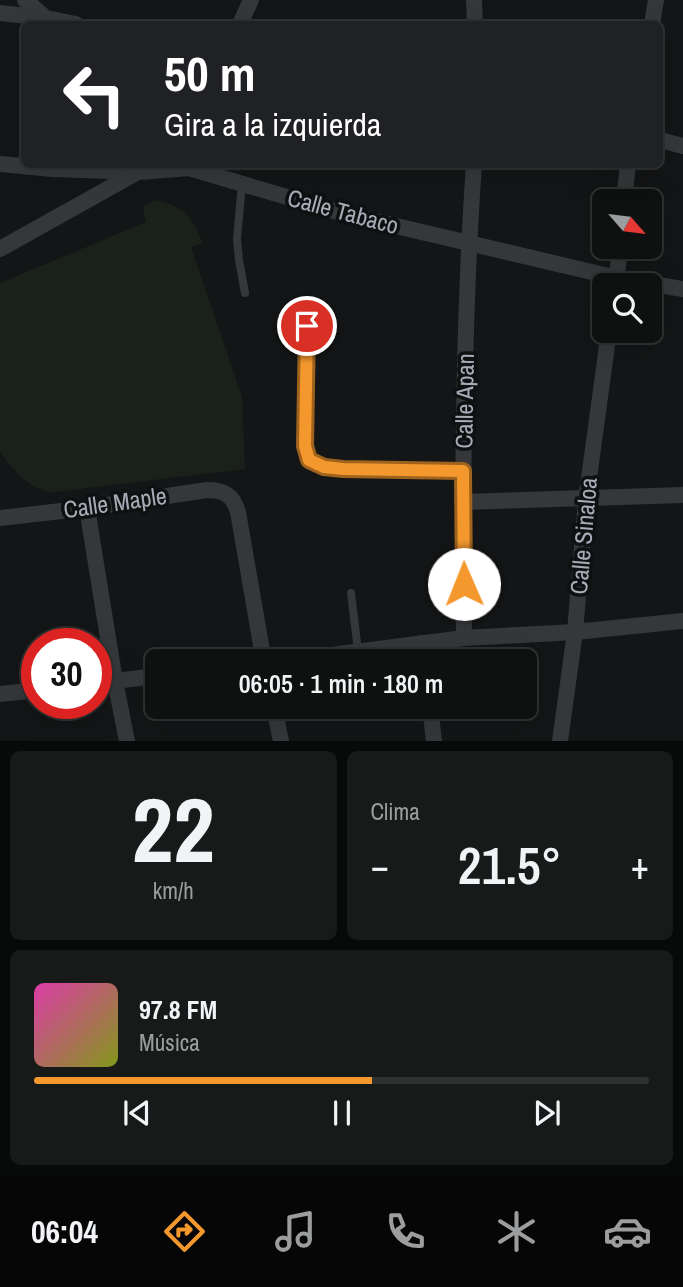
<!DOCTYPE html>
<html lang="es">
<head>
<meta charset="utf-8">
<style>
  body { margin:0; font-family:"Archivo Narrow",sans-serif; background:#181919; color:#f1f3f6; height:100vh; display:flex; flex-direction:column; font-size:26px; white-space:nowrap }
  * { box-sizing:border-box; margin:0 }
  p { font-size:23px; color:#9b9d9f }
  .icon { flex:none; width:38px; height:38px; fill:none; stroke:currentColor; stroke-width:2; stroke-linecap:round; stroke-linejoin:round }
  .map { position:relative; height:741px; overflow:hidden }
  .sheet { display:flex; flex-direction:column; gap:10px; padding:10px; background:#080909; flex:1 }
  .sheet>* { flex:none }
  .top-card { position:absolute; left:21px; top:21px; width:642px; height:147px; border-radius:10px; box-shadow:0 7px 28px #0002,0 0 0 2px #2f3030; background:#202124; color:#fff; overflow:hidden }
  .needle { width:46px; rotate:118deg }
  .tools { position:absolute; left:592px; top:189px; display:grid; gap:14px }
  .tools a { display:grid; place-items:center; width:70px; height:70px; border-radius:10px; background:#0f1010; box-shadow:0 7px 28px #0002,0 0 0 2px #2f3030; font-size:35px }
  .speed { position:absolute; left:21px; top:628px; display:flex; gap:14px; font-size:35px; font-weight:700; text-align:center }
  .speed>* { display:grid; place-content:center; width:91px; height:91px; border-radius:50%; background:#0f1010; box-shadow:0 7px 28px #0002,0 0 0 2px #2f3030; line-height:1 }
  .speed .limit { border:10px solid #d22; background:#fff; color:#111 }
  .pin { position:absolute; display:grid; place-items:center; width:60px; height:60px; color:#fff; margin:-30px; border:4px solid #fff; border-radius:50%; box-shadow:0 2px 7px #0007 }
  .me { position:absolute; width:77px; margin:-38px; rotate:359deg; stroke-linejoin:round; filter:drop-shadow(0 0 5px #0008) }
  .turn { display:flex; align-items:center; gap:24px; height:147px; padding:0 28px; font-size:32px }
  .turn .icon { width:91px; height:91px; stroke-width:2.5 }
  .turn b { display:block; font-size:49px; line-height:60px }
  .big { font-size:52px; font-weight:600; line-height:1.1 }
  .sheet .widget { flex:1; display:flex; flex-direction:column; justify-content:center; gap:10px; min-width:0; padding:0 24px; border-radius:10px; background:#181919 }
  .sheet .dial { align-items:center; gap:0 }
  .dial b { font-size:91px; line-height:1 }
  .song { display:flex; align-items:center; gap:21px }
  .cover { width:84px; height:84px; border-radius:10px; background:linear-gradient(135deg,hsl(320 70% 55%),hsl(70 70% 35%)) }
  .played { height:7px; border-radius:4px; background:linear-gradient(90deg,#f4982e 55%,#2f3030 55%) }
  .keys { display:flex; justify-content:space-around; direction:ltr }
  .heat { display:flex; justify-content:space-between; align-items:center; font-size:38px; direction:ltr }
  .sheet .tiles { flex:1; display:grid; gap:10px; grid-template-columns:1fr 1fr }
  .widget:last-child { grid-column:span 2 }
  .trip { position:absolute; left:145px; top:649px; width:392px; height:70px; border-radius:10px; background:#0f1010; box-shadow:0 7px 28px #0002,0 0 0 2px #2f3030; font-weight:600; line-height:70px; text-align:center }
  .tabs { display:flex; height:112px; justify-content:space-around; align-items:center; background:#060606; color:#9b9d9f }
  .tabs .icon { width:49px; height:49px }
  .tabs .selected { color:#f4982e }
  .tabs b { font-size:32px; color:#f1f3f6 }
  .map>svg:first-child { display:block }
</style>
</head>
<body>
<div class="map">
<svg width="683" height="741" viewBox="0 0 683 741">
  <rect width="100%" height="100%" fill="#141516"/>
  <!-- green -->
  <path fill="#1a211a" d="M 154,200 C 184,205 192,217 203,243 L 191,247 L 242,397 L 245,469 L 54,492 C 30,491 14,471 0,452 L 0,283 L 146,222 L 143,207 Z"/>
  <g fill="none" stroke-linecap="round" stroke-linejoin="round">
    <!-- service -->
    <g stroke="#35373b" stroke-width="8">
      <path d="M 242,184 L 237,239 L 239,260 L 245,293"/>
      <path d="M 307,326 L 305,446 L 309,460 L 324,467 L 343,469 L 463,471"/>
      <path d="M 351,593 L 358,651"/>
    </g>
    <!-- minor -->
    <g stroke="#35373b" stroke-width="16">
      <path d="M 25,0 L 46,18 L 76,24"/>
      <path d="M 474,0 L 475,24"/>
      <path d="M 0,13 L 46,18"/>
      <path d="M 240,24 L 251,0"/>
      <path d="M 652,24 L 656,0"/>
      <path d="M 660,140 L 683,146"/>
      <path d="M 0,164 L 53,169 L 139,172 L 189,168 L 341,213 L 617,278 L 683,289"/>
      <path d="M 624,201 L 628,164"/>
      <path d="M 0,249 L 136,173"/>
      <path d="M 616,285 L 620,247"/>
      <path d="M 462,502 L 683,495"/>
      <path d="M 87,508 L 115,681 L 127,741"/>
      <path d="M 0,518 L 87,508 L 207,490 C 224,490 233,495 238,512 L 264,662"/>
      <path d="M 464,638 C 462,480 463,322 474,164"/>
      <path d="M 422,643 L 425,662"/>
      <path d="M 277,662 L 464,638 L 575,632 L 683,621"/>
      <path d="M 96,683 L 158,676"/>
      <path d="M 0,694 L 37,690"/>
      <path d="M 274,707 L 281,741"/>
      <path d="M 430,707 L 434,741"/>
      <path d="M 560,741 L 575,632 L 586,500 L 609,331"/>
    </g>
  </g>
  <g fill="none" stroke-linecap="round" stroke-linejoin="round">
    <!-- route casing -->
    <g stroke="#9f631e" stroke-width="18">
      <path id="route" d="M 307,326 L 305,446 L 309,460 L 324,467 L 343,469 L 463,471 L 464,584"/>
    </g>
    <!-- route -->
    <use href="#route" stroke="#f4982e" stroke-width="12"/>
  </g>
  <g text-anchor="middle" stroke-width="7" stroke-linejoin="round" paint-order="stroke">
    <!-- street labels -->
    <g font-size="24" fill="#a6adb7" stroke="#0f1011">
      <text transform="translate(343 212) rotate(15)" y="8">Calle Tabaco</text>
      <text transform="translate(465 401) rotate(-89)" y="8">Calle Apan</text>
      <text transform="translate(115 503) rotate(-8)" y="8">Calle Maple</text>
      <text transform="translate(584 536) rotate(-85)" y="8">Calle Sinaloa</text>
    </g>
  </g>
</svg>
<div class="tools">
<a><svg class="needle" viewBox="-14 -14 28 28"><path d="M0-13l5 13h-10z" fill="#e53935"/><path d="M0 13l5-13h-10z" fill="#9b9d9f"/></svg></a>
<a><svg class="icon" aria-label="search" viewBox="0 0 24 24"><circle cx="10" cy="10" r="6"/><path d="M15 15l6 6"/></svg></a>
</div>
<div class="speed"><div class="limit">30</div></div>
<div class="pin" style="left:307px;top:326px;background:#d93025"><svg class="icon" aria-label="arrive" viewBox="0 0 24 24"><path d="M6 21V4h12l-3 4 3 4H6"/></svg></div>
<svg class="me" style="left:464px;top:584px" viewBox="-20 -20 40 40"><circle r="19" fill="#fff"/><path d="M0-13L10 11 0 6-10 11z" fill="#f4982e"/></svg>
<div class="trip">06:05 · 1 min · 180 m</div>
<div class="top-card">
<div class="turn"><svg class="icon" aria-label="left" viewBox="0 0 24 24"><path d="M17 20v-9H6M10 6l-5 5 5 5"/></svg><div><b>50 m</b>Gira a la izquierda</div></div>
</div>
</div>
<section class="sheet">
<div class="tiles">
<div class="widget dial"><b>22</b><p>km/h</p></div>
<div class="widget"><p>Clima</p>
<div class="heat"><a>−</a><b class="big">21.5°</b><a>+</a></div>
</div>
<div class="widget">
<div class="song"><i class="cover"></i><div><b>97.8 FM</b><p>Música</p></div></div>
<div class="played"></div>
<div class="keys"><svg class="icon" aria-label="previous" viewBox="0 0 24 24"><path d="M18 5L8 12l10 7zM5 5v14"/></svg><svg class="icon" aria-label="pause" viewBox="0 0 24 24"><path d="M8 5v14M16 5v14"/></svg><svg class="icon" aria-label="next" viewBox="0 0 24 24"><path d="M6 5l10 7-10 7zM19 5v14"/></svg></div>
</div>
</div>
</section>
<nav class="tabs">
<b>06:04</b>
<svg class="icon selected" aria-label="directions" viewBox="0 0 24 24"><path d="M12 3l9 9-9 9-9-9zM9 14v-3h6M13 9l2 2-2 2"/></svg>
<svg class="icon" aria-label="music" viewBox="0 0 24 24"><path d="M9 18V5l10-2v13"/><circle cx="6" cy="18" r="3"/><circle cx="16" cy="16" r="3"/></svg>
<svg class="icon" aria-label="phone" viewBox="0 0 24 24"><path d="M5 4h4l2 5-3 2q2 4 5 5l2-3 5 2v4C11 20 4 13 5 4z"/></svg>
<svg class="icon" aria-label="climate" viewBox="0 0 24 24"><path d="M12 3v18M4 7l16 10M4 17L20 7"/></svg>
<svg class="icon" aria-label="car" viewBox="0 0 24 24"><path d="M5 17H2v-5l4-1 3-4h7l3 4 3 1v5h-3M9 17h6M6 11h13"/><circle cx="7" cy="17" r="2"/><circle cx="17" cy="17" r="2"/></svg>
</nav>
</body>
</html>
